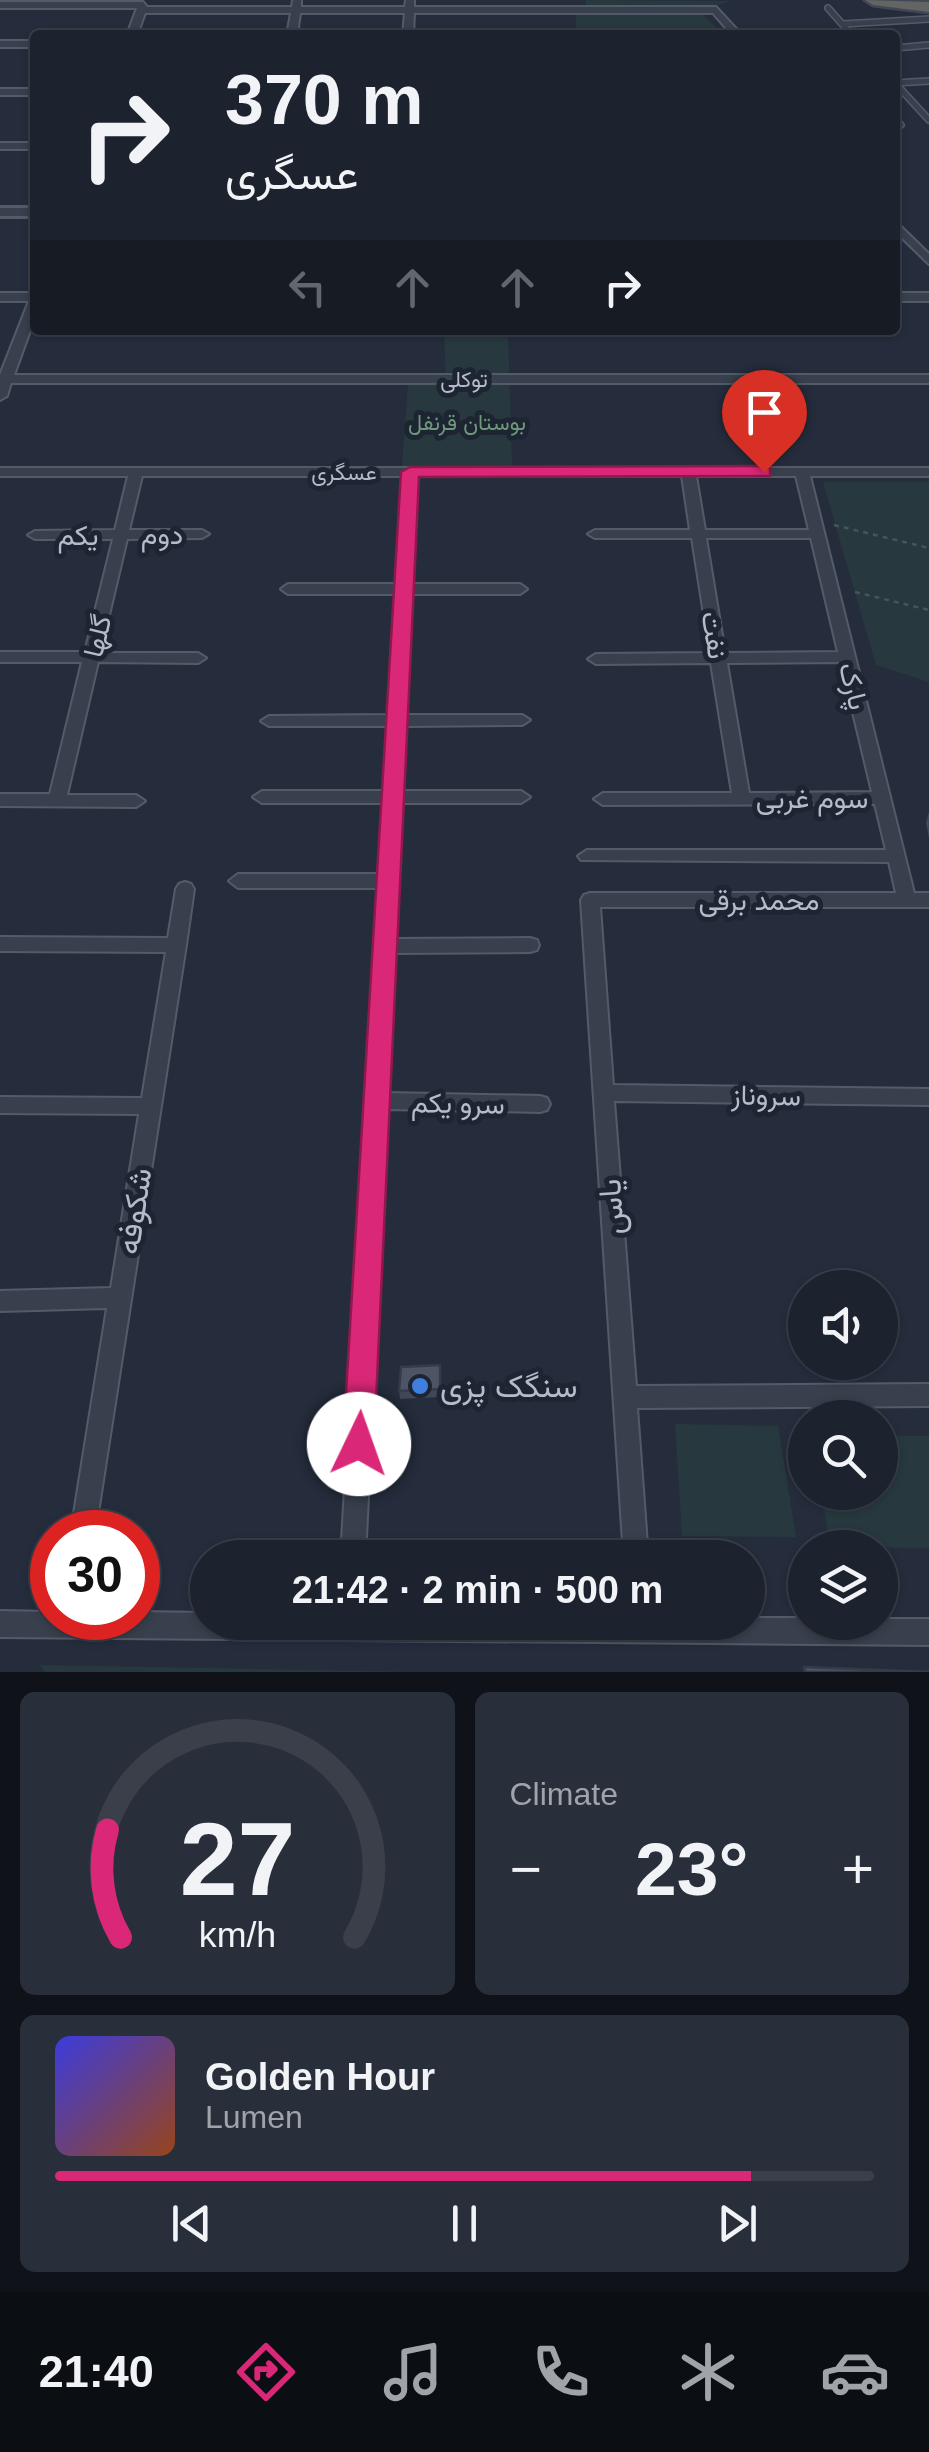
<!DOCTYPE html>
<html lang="en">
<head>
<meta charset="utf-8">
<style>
  body { margin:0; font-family:Helvetica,Vazirmatn,sans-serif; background:#292f3a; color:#f1f3f6; height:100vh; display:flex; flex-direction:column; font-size:38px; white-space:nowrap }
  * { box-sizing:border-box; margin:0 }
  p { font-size:32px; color:#a0a4aa }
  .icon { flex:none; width:55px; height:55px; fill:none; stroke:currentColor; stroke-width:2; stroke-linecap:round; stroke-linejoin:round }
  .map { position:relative; height:1672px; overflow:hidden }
  .side { display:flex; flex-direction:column; gap:20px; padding:20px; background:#0f1319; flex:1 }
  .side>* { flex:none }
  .top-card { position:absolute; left:30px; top:30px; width:870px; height:305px; border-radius:10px; box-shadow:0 2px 8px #0004,0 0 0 2px #3a3f4a; background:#1c222e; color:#f1f3f6; overflow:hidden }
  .controls { position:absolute; left:788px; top:1270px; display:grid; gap:20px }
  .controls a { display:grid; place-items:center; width:110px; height:110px; border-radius:50%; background:#1c222e; box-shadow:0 2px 8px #0004,0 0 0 2px #3a3f4a; font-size:50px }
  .speed { position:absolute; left:30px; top:1510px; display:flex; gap:20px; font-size:50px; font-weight:700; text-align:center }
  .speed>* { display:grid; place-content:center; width:130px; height:130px; border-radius:50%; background:#1c222e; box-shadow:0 2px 8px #0004,0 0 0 2px #3a3f4a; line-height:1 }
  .speed .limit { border:15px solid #d22; background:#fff; color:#111 }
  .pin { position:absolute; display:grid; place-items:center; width:85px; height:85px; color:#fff; margin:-102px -42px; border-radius:50% 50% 50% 0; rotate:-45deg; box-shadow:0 0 10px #0007 }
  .pin .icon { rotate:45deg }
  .me { position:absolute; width:110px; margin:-55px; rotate:3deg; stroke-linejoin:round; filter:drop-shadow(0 0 8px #0008) }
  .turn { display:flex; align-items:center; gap:35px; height:210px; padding:0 30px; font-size:45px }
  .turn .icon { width:130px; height:130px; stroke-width:2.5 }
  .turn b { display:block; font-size:70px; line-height:85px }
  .lanes { display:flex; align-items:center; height:95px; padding:0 30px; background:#0003; justify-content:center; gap:50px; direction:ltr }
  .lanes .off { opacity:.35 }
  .big { font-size:75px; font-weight:800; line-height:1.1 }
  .side .card { flex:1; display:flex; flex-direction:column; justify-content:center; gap:15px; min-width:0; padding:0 35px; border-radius:15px; background:#292f3a }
  .side .dial { align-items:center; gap:0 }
  .dial svg { height:260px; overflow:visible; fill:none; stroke:#3a3f4a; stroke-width:7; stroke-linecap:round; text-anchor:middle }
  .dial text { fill:#f1f3f6; stroke:none }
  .song { display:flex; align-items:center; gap:30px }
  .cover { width:120px; height:120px; border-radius:15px; background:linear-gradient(135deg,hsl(240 70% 55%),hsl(20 70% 35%)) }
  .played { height:10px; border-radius:5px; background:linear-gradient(90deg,#db2777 85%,#3a3f4a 85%) }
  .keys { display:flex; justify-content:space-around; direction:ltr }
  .heat { display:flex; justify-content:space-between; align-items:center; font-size:55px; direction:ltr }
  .side .tiles { flex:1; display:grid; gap:20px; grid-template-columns:1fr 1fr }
  .card:last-child { grid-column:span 2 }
  .trip { position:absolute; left:190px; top:1540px; width:575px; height:100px; border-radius:50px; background:#1c222e; box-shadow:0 2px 8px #0004,0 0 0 2px #3a3f4a; font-weight:800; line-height:100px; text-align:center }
  .menu { display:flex; height:160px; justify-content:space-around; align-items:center; background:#0b0e12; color:#a0a4aa }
  .menu .icon { width:70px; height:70px }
  .menu .current { color:#db2777 }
  .menu b { font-size:45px; color:#f1f3f6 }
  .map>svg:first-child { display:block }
</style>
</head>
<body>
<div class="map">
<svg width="929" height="1672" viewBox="0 0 929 1672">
  <rect width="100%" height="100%" fill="#252d3d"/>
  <!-- green -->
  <g fill="#27393e">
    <path d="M 585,0 L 732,1 L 702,9 L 587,9 Z"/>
    <path d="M 576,15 L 703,15 L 724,35 L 576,35 Z"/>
    <path d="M 444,330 L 508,330 L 512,466 L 402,466 L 408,385 L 446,384 Z"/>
    <path d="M 823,482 L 929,482 L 929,682 L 876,665 Z"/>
    <path d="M 675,1424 L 778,1426 L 796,1537 L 682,1536 Z"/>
    <path d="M 880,1436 L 929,1436 L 929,1548 L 830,1547 L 822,1493 L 880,1492 Z"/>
    <path d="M 40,1665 L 417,1672 L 45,1672 Z"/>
  </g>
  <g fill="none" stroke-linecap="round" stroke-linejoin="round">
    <!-- service casing -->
    <g stroke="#545b68" stroke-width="8">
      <g id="service">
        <path d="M 828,8 L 852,35"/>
        <path d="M 843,24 L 929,19"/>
        <path d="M 895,48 L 929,45"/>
        <path d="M 895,83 L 929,120"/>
        <path d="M 895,83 L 929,81"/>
        <path d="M 895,118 L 901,125 L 895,126"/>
      </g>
    </g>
    <!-- minor casing -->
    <g stroke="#545b68" stroke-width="4">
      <g id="minor">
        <path d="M 293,0 L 301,0 L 301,7 L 405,7 L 406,0 L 414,0 L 414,7 L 716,7 L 742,35 L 732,35 L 713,13 L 414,13 L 413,35 L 403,35 L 405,13 L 300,13 L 297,35 L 287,35 L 291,13 L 145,13 L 137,35 L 127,35 L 137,8 L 0,8 L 0,2 L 143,2 L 147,7 L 292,7 Z"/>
        <rect x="0" y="41" width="35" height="6"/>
        <rect x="0" y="89" width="35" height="6"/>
        <rect x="0" y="143" width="35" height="6"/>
        <path d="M 895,221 L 929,254 L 929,264 L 895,231 Z"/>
        <path d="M 0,293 L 35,293 L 35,317 L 14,375 L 929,375 L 929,383 L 11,383 L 7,396 L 0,400 L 0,375 L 29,301 L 0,301 Z"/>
        <rect x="895" y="293" width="34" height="8"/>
        <path d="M 0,468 L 929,468 L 929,476 L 810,476 L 914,893 L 929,893 L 929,907 L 600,907 L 613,1085 L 929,1089 L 929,1105 L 614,1101 L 636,1386 L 929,1384 L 929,1406 L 637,1408 L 648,1558 L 624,1558 L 581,900 L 584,895 L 590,893 L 896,893 L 889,862 L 581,860 L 578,856 L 587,850 L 886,850 L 875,804 L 603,805 L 594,799 L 603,793 L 732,793 L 711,663 L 596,664 L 588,659 L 596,654 L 710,653 L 692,538 L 595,538 L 588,534 L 595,530 L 690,530 L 682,476 L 417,476 L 412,584 L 520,584 L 527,589 L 520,594 L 411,594 L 405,715 L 522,715 L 530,720 L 522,725 L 405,726 L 402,791 L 521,791 L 530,797 L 521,803 L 401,803 L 395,939 L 530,938 L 537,940 L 539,945 L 537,950 L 530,952 L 394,953 L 387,1093 L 540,1096 L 547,1098 L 550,1104 L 547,1110 L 540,1112 L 387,1109 L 365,1558 L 341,1558 L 379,888 L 238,888 L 229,881 L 238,874 L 380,874 L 384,803 L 262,803 L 253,797 L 262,791 L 385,791 L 388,726 L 269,726 L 261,721 L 269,716 L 389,715 L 396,594 L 288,594 L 281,589 L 288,584 L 397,584 L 403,476 L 142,476 L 129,530 L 202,530 L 209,534 L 202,538 L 127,539 L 100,653 L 198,653 L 206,658 L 198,663 L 98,662 L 67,795 L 136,795 L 145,801 L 136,807 L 0,806 L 0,794 L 50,794 L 82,662 L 0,662 L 0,652 L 85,652 L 113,539 L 35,539 L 28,535 L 35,531 L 115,530 L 128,476 L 0,476 ZM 696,476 L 796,476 L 809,530 L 705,530 ZM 706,538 L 811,538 L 838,652 L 725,653 ZM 841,662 L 872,792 L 749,793 L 727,663 Z"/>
        <path d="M 185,882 L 191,884 L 194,889 L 186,945 L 95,1532 L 71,1532 L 107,1308 L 0,1311 L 0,1291 L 111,1288 L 139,1114 L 0,1113 L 0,1097 L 142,1098 L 166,952 L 0,951 L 0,937 L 168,938 L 176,889 L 179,884 Z"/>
        <path d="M 0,1611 L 52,1612 L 52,1618 L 138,1618 L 138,1612 L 208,1613 L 208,1622 L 748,1622 L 748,1618 L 805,1618 L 805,1622 L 880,1622 L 880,1619 L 929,1619 L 929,1645 L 0,1637 Z"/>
      </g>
    </g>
    <!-- tertiary casing -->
    <g stroke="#545b68" stroke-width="6">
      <rect id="tertiary" x="0" y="208" width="35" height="8"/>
    </g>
    <!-- trunk casing -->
    <g stroke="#414855" stroke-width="5">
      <path id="trunk" d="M 865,0 L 929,2 L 929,12 L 873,5 Z"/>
    </g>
    <!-- path -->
    <g stroke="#45565b" stroke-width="2.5" stroke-dasharray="5 5" stroke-linecap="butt">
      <path d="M 834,525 L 929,548"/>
      <path d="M 855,592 L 929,610"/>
    </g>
    <!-- service -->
    <use href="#service" stroke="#39404d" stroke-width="5"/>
    <!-- minor -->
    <use href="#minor" fill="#39404d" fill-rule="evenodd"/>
    <!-- tertiary -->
    <use href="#tertiary" fill="#39404d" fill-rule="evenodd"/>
    <!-- trunk -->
    <use href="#trunk" fill="#646462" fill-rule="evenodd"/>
  </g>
  <!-- wall -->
  <g fill="#414857">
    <path d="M 929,812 L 929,838 L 926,823 Z"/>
    <path d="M 440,1365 L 440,1397 L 400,1399 L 399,1391 Z"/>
  </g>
  <!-- building -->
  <g fill="#4c5465" stroke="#353b47" stroke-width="2.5">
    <path d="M 440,1365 L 440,1389 L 399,1391 L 401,1367 Z"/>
    <path d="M 804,1667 L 929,1672 L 805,1672 Z"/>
  </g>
  <!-- route -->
  <path fill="#db2777" stroke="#8e194d" stroke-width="2.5" d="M 764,466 L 770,468 L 770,476 L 419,477 L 374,1444 L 370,1454 L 359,1458 L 348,1454 L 343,1444 L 401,472 L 410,467 Z"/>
  <!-- markers -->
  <circle fill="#3f7fe0" stroke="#1e2532" stroke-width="4" cx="420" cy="1386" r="10"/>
  <g text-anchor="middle" stroke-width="10" stroke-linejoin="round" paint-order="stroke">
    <!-- far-street labels -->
    <g font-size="22" fill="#b5bbc8" stroke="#1e2532">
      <text x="464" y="387">توکلی</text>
      <text x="344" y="480">عسگری</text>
    </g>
    <!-- far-park labels -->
    <g font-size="22" fill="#6e977b" stroke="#1e2532">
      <text x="467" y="430">بوستان قرنفل</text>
    </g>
    <!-- street labels -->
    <g font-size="28" fill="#b5bbc8" stroke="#1e2532">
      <text x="162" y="544">دوم</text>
      <text x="78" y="545">یکم</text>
      <text transform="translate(715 635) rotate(81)" y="10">نفت</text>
      <text transform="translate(97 636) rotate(-76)" y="10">گلها</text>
      <text transform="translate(854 686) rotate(76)" y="10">پارک</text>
      <text x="812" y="808">سوم غربی</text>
      <text x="759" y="910">محمد برقی</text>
      <text transform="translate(766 1095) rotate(1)" y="10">سروناز</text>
      <text transform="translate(458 1103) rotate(1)" y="10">سرو یکم</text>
    </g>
    <!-- near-street labels -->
    <g font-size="32" fill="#b5bbc8" stroke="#1e2532">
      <text transform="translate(611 1207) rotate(-94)" y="11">یاس</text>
      <text transform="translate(134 1211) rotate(-81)" y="11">شکوفه</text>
    </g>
    <!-- near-poi labels -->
    <g font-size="32" fill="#b5bbc8" stroke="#1e2532" text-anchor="start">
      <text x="440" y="1397">سنگک پزی</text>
    </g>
  </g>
</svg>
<div class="controls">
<a><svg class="icon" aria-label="sound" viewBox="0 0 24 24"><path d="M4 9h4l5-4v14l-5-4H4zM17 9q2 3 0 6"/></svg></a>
<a><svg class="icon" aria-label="search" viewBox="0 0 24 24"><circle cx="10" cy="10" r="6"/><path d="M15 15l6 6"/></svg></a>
<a><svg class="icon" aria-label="layers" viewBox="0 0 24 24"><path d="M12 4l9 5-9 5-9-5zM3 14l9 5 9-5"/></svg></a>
</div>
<div class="speed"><div class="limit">30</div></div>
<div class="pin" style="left:764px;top:472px;background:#d93025"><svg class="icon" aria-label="arrive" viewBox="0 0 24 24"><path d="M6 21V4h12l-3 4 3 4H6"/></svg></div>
<svg class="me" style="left:359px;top:1444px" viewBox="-20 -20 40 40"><circle r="19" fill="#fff"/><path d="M0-13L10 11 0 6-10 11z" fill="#db2777"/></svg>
<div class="trip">21:42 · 2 min · 500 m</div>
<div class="top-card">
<div class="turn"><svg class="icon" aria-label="right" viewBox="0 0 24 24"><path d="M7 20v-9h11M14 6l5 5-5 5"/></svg><div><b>370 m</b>عسگری</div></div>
<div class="lanes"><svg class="icon off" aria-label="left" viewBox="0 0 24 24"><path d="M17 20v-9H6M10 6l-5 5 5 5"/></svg><svg class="icon off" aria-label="ahead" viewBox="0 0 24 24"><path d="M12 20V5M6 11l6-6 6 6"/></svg><svg class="icon off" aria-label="ahead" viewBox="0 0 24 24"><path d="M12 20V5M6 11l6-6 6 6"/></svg><svg class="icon" aria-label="right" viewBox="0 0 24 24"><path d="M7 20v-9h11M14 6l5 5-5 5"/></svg></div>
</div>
</div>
<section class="side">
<div class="tiles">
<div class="card dial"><svg viewBox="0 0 100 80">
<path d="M14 69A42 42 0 1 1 86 69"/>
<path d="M14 69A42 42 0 0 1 10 36" stroke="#db2777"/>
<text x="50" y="56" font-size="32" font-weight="700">27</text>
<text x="50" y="72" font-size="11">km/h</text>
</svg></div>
<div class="card"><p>Climate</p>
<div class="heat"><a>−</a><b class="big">23°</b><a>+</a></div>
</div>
<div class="card">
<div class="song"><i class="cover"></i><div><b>Golden Hour</b><p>Lumen</p></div></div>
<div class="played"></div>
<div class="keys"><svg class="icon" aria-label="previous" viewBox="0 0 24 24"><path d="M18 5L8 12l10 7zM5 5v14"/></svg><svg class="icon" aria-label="pause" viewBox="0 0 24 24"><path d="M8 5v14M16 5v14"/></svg><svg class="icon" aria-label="next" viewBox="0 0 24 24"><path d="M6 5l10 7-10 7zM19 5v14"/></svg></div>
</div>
</div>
</section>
<nav class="menu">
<b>21:40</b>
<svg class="icon current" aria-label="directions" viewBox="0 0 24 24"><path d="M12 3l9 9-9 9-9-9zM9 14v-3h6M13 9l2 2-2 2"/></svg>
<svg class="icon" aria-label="music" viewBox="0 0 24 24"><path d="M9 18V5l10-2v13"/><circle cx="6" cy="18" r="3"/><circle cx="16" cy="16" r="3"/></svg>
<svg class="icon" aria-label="phone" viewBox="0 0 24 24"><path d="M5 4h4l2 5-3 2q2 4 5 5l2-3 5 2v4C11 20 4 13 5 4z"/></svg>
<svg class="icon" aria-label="climate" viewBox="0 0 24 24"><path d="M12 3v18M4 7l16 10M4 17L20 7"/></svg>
<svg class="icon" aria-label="car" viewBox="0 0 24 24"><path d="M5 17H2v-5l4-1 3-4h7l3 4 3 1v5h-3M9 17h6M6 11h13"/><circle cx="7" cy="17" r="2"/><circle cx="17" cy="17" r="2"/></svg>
</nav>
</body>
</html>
